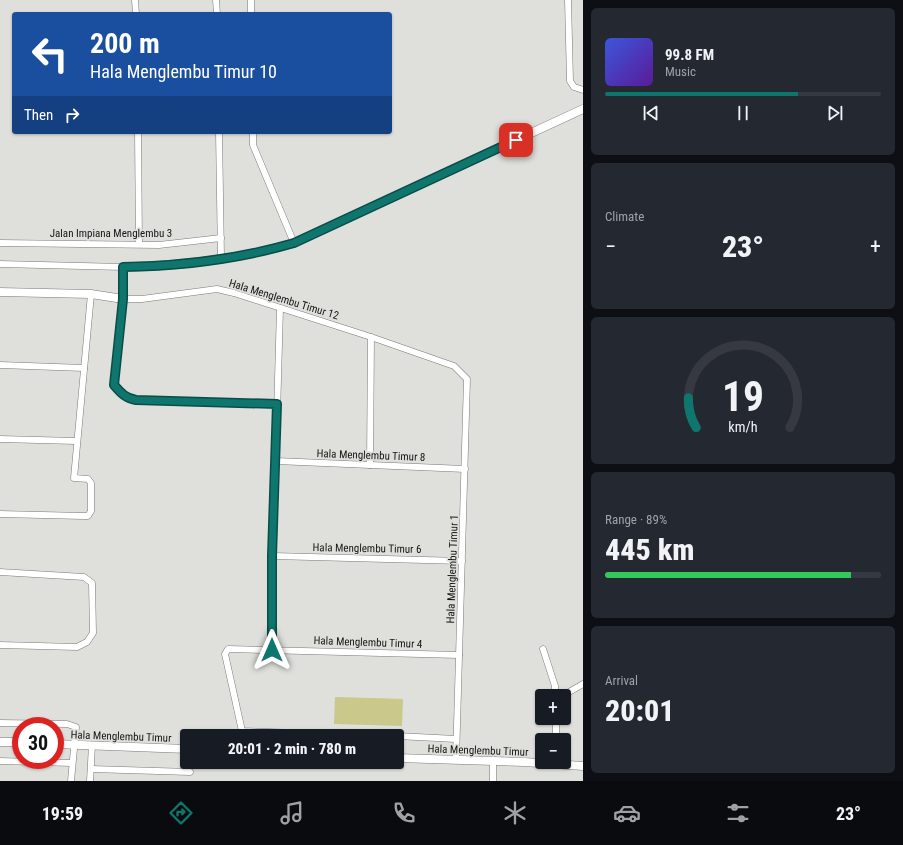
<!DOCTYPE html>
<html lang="en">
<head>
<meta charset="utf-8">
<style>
  body { margin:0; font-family:"Roboto Condensed",sans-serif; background:#242831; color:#f1f3f6; height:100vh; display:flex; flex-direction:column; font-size:15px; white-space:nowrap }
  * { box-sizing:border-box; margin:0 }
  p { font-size:13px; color:#9ea1a6 }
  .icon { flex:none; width:22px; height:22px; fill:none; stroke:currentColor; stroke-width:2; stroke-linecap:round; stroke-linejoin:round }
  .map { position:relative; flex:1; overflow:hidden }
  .details { display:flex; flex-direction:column; gap:8px; padding:8px; background:#0d0f14; width:320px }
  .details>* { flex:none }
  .banner { position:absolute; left:12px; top:12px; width:380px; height:122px; border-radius:4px; box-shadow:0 1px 3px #0004; background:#1a4fa0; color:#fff; overflow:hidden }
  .controls { position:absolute; left:535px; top:689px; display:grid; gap:8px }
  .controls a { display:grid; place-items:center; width:36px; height:36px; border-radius:4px; background:#171b24; box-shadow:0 1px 3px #0004; font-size:20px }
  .speed { position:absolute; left:12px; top:717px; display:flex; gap:8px; font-size:20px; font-weight:700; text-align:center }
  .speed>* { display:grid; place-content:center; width:52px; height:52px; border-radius:50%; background:#171b24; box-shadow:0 1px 3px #0004; line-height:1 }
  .speed .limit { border:6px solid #d22; background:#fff; color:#111 }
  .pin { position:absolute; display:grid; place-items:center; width:34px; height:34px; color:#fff; margin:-17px; border-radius:8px; box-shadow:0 2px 6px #0006 }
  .me { position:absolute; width:44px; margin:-22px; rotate:0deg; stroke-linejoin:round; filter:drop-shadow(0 0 3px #0008) }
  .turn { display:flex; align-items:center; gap:14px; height:84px; padding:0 12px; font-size:18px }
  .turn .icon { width:52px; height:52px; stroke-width:2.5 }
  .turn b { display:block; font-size:28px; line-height:34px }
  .then { display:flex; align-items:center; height:38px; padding:0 12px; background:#0003; gap:8px; font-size:15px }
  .big { font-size:30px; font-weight:800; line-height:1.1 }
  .details .card { flex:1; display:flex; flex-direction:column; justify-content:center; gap:6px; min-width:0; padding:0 14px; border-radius:6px; background:#242831 }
  .details .dial { align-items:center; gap:0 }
  .dial svg { height:104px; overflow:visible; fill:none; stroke:#363941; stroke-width:7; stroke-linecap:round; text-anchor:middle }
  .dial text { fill:#f1f3f6; stroke:none }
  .song { display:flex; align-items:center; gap:12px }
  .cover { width:48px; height:48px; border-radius:6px; background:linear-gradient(135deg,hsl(230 70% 55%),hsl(270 70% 35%)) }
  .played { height:4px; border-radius:2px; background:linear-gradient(90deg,#0f766e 70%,#363941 70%) }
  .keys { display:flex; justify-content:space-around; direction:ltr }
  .heat { display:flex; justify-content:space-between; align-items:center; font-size:22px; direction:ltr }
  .charge { height:6px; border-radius:3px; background:linear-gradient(90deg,#34c759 89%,#363941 0) }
  .trip { position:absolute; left:180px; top:729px; width:224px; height:40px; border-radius:4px; background:#171b24; box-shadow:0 1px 3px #0004; font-weight:800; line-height:40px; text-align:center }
  .dock { display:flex; height:64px; justify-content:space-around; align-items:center; background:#090b0e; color:#9ea1a6 }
  .dock .icon { width:28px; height:28px }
  .dock .on { color:#0f766e }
  .dock b { font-size:18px; color:#f1f3f6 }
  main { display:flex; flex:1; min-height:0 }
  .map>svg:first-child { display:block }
</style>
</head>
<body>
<main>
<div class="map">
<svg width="583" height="781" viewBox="0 0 583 781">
  <rect width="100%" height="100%" fill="#dfdfdc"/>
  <!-- green -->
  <path fill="#cac88b" d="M 335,697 L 403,699 L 402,726 L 334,724 Z"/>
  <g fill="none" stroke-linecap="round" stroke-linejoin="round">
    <!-- minor casing -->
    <g stroke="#7a7977" stroke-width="7">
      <g id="minor">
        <path d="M 135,0 L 136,14"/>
        <path d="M 216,0 L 217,14"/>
        <path d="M 251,0 L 251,14"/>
        <path d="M 568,0 L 570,81 L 574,87 L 583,90"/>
        <path d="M 138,132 L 139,244"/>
        <path d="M 219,132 L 221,258"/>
        <path d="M 253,132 L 253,145 L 294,243"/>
        <path d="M 0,243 L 159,245 L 221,238"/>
        <path d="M 0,264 L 123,267"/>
        <path d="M 0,365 L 84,368"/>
        <path d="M 277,404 L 136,400 C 126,398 121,393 114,385 L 123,299 L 142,299 L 217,289 L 234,293 L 371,337 L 454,366 L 467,379 L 456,760"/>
        <path d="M 0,439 L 76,441"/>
        <path d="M 276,461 L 465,469"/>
        <path d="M 370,465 L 371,337"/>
        <path d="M 0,514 L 84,516 L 88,516 L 91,511 L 91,483 L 88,479 L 74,478 L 91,294"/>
        <path d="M 273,556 L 462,561"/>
        <path d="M 0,572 L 84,577 L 92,583 L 93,633 L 87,642 L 77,647 L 0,645"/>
        <path d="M 543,649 L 555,686 L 555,696"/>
        <path d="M 272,650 L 273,556 L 280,308"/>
        <path d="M 562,696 L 583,684"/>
        <path d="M 556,718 L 556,740"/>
        <path d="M 0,723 L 67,724 L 76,727 L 71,781"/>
        <path d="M 383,736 L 242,731 L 225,654 L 228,649 L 459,655"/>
        <path d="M 397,736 L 456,739"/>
        <path d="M 0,761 L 72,763"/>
        <path d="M 91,769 L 190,772"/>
        <path d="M 90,781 L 92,745"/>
        <path d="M 493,781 L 493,761"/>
      </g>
    </g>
    <!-- tertiary casing -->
    <g stroke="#7a7977" stroke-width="9">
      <g id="tertiary">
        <path d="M 0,292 L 91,294 L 123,299 L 123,267 C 181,266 239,259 294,243 L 583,109"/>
        <path d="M 0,742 L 21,742"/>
        <path d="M 55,744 L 187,749"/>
        <path d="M 397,758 L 524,762 L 583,766"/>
      </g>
    </g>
    <!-- minor -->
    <use href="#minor" stroke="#fff" stroke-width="6"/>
    <!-- tertiary -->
    <use href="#tertiary" stroke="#fff" stroke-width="8"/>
  </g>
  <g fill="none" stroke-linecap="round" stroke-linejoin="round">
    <!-- route casing -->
    <g stroke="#0a4d48" stroke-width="10">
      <path id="route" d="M 272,650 L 272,556 L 277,404 L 136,400 C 125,398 121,393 114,385 L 123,299 L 123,267 C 181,266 239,259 294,243 L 516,140"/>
    </g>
    <!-- route -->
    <use href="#route" stroke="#0f766e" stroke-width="7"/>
  </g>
  <g text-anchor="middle" stroke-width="3.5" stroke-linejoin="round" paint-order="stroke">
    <!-- street labels -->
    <g font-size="11" fill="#141413" stroke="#dfdfdc">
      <text x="111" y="237">Jalan Impiana Menglembu 3</text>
      <text transform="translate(284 299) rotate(17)" y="4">Hala Menglembu Timur 12</text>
      <text transform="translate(371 455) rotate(2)" y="4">Hala Menglembu Timur 8</text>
      <text transform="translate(367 548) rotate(1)" y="4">Hala Menglembu Timur 6</text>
      <text transform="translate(452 569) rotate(-88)" y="4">Hala Menglembu Timur 1</text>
      <text transform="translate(368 642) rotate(2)" y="4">Hala Menglembu Timur 4</text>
      <text transform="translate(121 736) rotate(2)" y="4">Hala Menglembu Timur</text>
      <text transform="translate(478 750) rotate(2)" y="4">Hala Menglembu Timur</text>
    </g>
  </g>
</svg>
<div class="controls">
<a>+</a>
<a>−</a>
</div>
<div class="speed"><div class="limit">30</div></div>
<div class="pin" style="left:516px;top:140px;background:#d93025"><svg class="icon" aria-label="arrive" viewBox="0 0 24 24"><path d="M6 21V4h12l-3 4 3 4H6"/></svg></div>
<svg class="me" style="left:272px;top:650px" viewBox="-20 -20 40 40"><path d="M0-17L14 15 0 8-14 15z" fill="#0f766e" stroke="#fff" stroke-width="4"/></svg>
<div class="trip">20:01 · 2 min · 780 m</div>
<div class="banner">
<div class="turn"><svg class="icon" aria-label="left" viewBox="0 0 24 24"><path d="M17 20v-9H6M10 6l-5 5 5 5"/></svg><div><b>200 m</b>Hala Menglembu Timur 10</div></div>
<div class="then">Then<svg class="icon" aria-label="right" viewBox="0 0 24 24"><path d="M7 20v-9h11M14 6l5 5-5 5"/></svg></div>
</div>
</div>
<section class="details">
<div class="card">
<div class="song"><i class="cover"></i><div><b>99.8 FM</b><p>Music</p></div></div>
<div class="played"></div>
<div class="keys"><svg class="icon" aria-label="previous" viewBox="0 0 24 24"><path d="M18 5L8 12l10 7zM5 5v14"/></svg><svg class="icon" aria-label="pause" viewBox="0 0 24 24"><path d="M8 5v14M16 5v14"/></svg><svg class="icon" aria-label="next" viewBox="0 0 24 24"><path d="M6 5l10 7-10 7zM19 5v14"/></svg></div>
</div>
<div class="card"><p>Climate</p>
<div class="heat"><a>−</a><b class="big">23°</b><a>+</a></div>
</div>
<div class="card dial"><svg viewBox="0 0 100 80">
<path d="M14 69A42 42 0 1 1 86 69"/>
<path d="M14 69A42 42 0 0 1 8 46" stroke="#0f766e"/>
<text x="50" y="56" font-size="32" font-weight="700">19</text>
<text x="50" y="72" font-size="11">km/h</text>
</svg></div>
<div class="card"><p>Range · 89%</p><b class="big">445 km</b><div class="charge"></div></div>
<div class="card"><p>Arrival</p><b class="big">20:01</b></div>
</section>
</main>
<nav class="dock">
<b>19:59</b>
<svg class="icon on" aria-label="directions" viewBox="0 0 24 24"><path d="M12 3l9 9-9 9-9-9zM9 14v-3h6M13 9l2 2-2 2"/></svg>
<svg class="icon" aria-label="music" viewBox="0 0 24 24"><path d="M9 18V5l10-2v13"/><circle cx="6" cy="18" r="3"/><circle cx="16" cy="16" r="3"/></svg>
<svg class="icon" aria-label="phone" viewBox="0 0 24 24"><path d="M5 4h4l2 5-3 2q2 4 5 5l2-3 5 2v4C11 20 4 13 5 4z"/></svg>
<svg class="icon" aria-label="climate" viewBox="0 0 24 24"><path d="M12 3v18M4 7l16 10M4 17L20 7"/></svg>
<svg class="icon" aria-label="car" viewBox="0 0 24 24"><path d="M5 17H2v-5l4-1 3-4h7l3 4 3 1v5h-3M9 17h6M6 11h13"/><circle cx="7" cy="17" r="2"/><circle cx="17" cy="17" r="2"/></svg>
<svg class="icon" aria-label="filters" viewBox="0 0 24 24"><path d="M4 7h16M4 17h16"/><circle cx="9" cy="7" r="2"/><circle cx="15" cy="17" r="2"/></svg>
<b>23°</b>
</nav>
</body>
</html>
